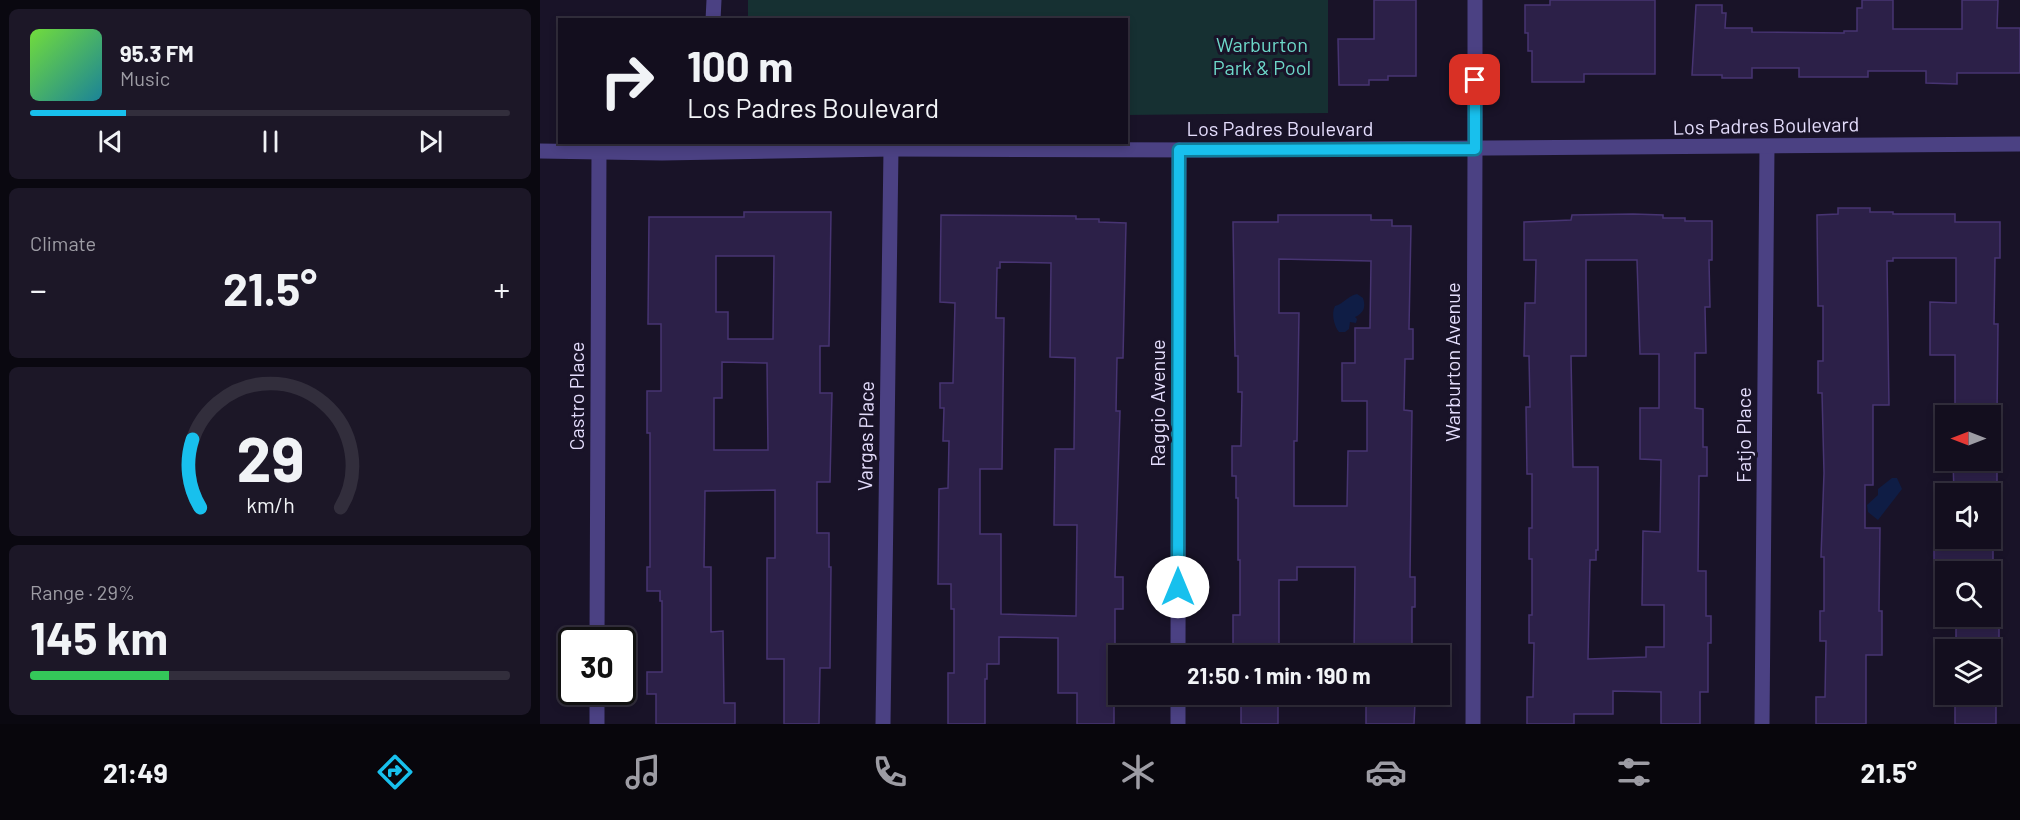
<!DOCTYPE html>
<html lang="en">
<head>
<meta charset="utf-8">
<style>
  body { margin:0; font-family:Barlow,sans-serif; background:#1c1727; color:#f1f3f6; height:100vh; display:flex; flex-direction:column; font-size:22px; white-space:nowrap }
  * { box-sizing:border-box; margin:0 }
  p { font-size:20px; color:#9d9ca4 }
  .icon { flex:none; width:33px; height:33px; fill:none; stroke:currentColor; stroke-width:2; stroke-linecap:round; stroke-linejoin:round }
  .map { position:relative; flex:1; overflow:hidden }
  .details { display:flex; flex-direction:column; gap:9px; padding:9px; background:#0a0810; width:540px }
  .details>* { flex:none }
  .guide { position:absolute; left:18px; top:18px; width:570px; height:126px; border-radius:0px; box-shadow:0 3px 9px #0003,0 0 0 2px #322e3c; background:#130e1e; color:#f1f3f6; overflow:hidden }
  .needle { width:39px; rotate:270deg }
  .tools { position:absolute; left:1395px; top:405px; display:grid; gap:12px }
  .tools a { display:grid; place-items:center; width:66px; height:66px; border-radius:0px; background:#130e1e; box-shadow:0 3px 9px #0003,0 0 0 2px #322e3c; font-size:30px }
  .speed { position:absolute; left:18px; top:627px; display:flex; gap:12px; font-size:30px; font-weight:700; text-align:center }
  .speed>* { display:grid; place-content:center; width:78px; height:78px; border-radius:50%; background:#130e1e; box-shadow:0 3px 9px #0003,0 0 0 2px #322e3c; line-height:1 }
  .speed .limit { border:3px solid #111; border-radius:9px; background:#fff; color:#111 }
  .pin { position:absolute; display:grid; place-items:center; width:51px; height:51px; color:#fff; margin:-26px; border-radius:12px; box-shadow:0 3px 9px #0006 }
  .me { position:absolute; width:66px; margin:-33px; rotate:0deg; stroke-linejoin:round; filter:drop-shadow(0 0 4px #0008) }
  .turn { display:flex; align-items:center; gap:21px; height:126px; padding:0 30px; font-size:27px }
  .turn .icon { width:78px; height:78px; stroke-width:2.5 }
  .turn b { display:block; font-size:42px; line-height:51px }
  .big { font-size:45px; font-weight:700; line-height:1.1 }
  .details .tile { flex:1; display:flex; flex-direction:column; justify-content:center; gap:9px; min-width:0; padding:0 21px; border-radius:9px; background:#1c1727 }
  .details .dial { align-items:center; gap:0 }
  .dial svg { height:156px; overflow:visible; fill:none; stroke:#322e3c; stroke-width:7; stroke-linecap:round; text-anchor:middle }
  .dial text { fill:#f1f3f6; stroke:none }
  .song { display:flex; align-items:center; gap:18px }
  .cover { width:72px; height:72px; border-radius:9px; background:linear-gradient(135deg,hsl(100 70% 55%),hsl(190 70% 35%)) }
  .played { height:6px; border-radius:3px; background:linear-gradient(90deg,#18c0ed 20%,#322e3c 20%) }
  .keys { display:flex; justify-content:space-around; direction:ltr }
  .heat { display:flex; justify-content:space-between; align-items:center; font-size:33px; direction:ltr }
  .charge { height:9px; border-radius:4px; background:linear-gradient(90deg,#34c759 29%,#322e3c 0) }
  .trip { position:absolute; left:568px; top:645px; width:342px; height:60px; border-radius:0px; background:#130e1e; box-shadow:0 3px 9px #0003,0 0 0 2px #322e3c; font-weight:700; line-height:60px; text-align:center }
  .tab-bar { display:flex; height:96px; justify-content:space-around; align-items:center; background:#08060c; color:#9d9ca4 }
  .tab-bar .icon { width:42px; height:42px }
  .tab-bar .current { color:#18c0ed }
  .tab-bar b { font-size:27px; color:#f1f3f6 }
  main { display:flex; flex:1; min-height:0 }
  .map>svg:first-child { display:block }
</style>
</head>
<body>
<main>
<section class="details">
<div class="tile">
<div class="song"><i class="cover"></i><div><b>95.3 FM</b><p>Music</p></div></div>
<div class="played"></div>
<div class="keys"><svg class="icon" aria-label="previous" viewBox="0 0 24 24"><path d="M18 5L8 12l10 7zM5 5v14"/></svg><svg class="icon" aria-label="pause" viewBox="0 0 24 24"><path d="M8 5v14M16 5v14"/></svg><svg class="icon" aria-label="next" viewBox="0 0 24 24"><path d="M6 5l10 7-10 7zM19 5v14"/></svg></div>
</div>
<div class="tile"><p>Climate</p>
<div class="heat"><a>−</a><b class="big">21.5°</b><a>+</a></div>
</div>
<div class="tile dial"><svg viewBox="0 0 100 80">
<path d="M14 69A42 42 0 1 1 86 69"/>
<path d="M14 69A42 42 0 0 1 10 34" stroke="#18c0ed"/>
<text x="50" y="56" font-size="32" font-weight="700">29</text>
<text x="50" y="72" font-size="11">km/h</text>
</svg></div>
<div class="tile"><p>Range · 29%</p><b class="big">145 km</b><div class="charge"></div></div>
</section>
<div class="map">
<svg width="1480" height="724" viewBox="0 0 1480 724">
  <rect width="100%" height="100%" fill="#191328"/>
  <!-- green -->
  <path fill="#163032" d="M 208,0 L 788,0 L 788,113 L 587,115 L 586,20 L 208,19 Z"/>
  <!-- water -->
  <g fill="#0f1d45">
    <path d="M 817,294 L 823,298 C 826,307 824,313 815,317 L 817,319 L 816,323 L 810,322 L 809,329 L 805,332 L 799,332 C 794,326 791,313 795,306 C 804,304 807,296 817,294 Z"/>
    <path d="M 1352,478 L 1357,478 L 1362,489 L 1338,520 L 1328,512 L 1327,505 L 1338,495 L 1338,489 Z"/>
  </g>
  <!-- building -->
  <g fill="#2c2048" stroke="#473472" stroke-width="1.5" fill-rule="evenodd">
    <path d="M 834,0 L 876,0 L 876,76 L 848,76 L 848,80 L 829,80 L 829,85 L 799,85 L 798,39 L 834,39 Z"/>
    <path d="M 1010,0 L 1115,0 L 1115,74 L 1044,74 L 1044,82 L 992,82 L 992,51 L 988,51 L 988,33 L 985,33 L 985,5 L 1010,5 Z"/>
    <path d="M 1322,0 L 1353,0 L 1353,29 L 1422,29 L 1422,0 L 1458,0 L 1457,28 L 1480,28 L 1480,73 L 1417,73 L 1417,84 L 1386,83 L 1386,71 L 1328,71 L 1328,77 L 1259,77 L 1259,68 L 1212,68 L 1212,78 L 1182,78 L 1182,75 L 1152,75 L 1156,5 L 1182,5 L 1182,13 L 1186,13 L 1185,28 L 1212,28 L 1212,32 L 1304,33 L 1304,31 L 1317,31 L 1317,8 L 1322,8 Z"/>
    <path d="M 1298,208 L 1330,208 L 1330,212 L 1353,212 L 1353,214 L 1415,214 L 1415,222 L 1460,222 L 1460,258 L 1455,258 L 1454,324 L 1458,324 L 1457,416 L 1415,416 L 1415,355 L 1390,355 L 1390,302 L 1416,303 L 1416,258 L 1353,258 L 1353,261 L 1347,261 L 1349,405 L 1333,405 L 1333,485 L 1325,485 L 1325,528 L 1340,528 L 1339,611 L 1342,611 L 1342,655 L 1326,655 L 1326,724 L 1276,724 L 1276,697 L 1285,697 L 1286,641 L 1280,641 L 1280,611 L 1284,611 L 1284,557 L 1281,557 L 1284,473 L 1282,393 L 1278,393 L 1278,361 L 1283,361 L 1283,306 L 1278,306 L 1277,215 L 1298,214 Z"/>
    <path d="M 204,212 L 291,212 L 289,346 L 280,346 L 280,393 L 292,393 L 290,482 L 277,482 L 277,533 L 289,533 L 289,567 L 291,567 L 290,668 L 280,668 L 279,724 L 244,724 L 244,659 L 227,659 L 227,558 L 235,558 L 235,490 L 165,491 L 164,567 L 171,567 L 171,632 L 183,631 L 184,703 L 195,703 L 195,724 L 116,724 L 116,694 L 107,694 L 107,672 L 122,672 L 122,601 L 120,601 L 120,591 L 107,591 L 107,567 L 110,567 L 110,433 L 107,433 L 107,391 L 121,391 L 121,324 L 108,324 L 109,217 L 204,217 ZM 176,256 L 234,256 L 233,339 L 188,339 L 188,312 L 176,312 ZM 182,362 L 227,363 L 228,450 L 174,450 L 174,398 L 182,398 Z"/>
    <path d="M 1093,214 L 1123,215 L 1123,218 L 1145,218 L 1145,221 L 1172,221 L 1172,260 L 1169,260 L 1170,307 L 1165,307 L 1166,353 L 1155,353 L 1155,408 L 1163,409 L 1163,447 L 1167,447 L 1167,476 L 1159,476 L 1158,571 L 1166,571 L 1166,616 L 1171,616 L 1171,643 L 1168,643 L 1168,692 L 1160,692 L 1160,724 L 1121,724 L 1121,692 L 1073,691 L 1073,714 L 1034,714 L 1034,724 L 987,724 L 987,697 L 993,697 L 994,643 L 989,643 L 989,615 L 992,615 L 992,559 L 989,559 L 989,528 L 992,528 L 992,474 L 987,474 L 986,407 L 990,407 L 989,356 L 984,356 L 985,303 L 995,303 L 996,260 L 984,260 L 984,222 L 1031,220 L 1032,215 ZM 1046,260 L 1097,260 L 1100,354 L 1119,354 L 1119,408 L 1100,408 L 1100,459 L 1121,460 L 1120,532 L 1103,531 L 1102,605 L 1124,605 L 1124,647 L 1106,647 L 1106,657 L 1048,659 L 1050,560 L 1056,560 L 1056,550 L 1058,550 L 1058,467 L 1033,467 L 1031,356 L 1046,356 Z"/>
    <path d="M 401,215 L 536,216 L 536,219 L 559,219 L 559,222 L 586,223 L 583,358 L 577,358 L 576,411 L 580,411 L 575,577 L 583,577 L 583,609 L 575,609 L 575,664 L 579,664 L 579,693 L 574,693 L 574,724 L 537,724 L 537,693 L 518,693 L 518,638 L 459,637 L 459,664 L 447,664 L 447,679 L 445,679 L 445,724 L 408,724 L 408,673 L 414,673 L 414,609 L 411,609 L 411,584 L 398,584 L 399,489 L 408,488 L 409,441 L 403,441 L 404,408 L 400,408 L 400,383 L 413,383 L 415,303 L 400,302 ZM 460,262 L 511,263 L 510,357 L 535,358 L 534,449 L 515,449 L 514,525 L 537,525 L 536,616 L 461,614 L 461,534 L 440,534 L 440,469 L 462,469 L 464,318 L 456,318 L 457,268 L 460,268 Z"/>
    <path d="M 738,215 L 831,215 L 831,220 L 852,220 L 852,226 L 871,226 L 869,329 L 873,329 L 873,359 L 865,359 L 864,410 L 872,411 L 870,577 L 875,577 L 875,607 L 872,607 L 872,647 L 864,647 L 863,656 L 814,656 L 815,567 L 757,567 L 757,580 L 739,580 L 739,656 L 698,656 L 698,645 L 693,645 L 693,615 L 700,615 L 700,560 L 698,560 L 698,498 L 696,498 L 696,476 L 692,476 L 692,446 L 701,446 L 702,392 L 698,392 L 698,356 L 695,356 L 693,222 L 738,222 ZM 739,259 L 831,261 L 830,328 L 815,328 L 815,363 L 802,363 L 802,401 L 827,401 L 827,451 L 808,451 L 807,506 L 754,506 L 754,441 L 757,441 L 759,313 L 739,313 Z"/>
    <path d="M 1413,460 L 1457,460 L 1457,494 L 1414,494 Z"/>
    <path d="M 1394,538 L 1453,538 L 1453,572 L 1416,572 L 1416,563 L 1394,563 Z"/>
    <rect x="1416" y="616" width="43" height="34"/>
    <rect x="1415" y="696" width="41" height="28"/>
    <path d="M 701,700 L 738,701 L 738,724 L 701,724 Z"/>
    <path d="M 826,702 L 875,702 L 874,724 L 826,724 Z"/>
  </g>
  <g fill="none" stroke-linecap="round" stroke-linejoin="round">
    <!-- minor -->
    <g stroke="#4b4183" stroke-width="15">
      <path d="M 173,20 L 174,0"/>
      <path d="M 57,640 L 59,151"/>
      <path d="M 638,656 L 639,150"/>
      <path d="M 57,724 L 57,692"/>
      <path d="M 343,724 L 351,149"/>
      <path d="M 638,724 L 638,694"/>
      <path d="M 933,724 L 935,149"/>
      <path d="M 1222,724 L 1227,147"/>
    </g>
    <!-- tertiary -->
    <g stroke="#4b4183" stroke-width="15">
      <path d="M 935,149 L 935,0"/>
      <path d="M 0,151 L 122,153 L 351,149 L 671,150 L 1480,144"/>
    </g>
  </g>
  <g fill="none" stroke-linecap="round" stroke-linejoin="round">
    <!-- route casing -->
    <g stroke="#107d9a" stroke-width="15">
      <path id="route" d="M 638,587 L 639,150 L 935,149 L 935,80"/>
    </g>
    <!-- route -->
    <use href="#route" stroke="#18c0ed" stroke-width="10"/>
  </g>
  <g text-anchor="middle" stroke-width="6" stroke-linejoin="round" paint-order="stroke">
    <!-- park labels -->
    <g font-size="20" fill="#6dd8c9" stroke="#191328">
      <text x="722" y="52">Warburton<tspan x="722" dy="23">Park &amp; Pool</tspan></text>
    </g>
    <!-- street labels -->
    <g font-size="20" fill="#e4ddfc" stroke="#191328">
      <text transform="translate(1226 126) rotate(-1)" y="7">Los Padres Boulevard</text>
      <text x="740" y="136">Los Padres Boulevard</text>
      <text transform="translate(913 362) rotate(-90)" y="7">Warburton Avenue</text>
      <text transform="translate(37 396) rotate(-90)" y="7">Castro Place</text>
      <text transform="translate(618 403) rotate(-90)" y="7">Raggio Avenue</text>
      <text transform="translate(1204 435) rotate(-90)" y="7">Fatjo Place</text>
      <text transform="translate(326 436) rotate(-89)" y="7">Vargas Place</text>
    </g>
  </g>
</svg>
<div class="tools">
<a><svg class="needle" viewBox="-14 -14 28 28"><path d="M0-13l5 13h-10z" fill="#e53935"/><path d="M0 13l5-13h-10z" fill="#9d9ca4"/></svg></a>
<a><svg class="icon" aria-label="sound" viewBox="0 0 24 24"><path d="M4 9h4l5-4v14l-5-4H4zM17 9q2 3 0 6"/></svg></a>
<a><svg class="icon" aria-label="search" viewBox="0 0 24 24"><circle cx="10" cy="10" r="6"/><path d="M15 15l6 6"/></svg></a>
<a><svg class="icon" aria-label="layers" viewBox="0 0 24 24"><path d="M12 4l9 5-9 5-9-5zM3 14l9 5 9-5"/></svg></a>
</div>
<div class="speed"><div class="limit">30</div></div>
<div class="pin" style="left:935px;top:80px;background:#d93025"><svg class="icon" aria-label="arrive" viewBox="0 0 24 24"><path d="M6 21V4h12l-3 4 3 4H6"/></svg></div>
<svg class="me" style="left:638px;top:587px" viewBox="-20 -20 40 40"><circle r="19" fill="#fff"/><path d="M0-13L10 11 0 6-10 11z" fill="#18c0ed"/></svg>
<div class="trip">21:50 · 1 min · 190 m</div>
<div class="guide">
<div class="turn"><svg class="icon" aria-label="right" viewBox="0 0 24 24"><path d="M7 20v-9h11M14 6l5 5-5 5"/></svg><div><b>100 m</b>Los Padres Boulevard</div></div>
</div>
</div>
</main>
<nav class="tab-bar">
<b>21:49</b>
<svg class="icon current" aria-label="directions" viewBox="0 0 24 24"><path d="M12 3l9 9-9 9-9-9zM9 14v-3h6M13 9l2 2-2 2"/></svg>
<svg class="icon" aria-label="music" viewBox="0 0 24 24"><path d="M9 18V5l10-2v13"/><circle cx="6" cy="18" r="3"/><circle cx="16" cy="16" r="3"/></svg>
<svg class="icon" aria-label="phone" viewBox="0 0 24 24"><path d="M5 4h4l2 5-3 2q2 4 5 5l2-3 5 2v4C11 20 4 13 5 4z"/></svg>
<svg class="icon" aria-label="climate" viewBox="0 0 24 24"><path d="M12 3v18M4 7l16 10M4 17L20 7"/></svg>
<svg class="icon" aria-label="car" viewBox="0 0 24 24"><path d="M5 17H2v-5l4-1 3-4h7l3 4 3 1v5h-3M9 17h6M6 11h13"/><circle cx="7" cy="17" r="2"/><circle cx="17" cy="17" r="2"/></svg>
<svg class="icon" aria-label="filters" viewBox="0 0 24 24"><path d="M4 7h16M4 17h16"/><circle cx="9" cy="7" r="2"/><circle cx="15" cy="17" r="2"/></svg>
<b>21.5°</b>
</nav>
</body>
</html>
